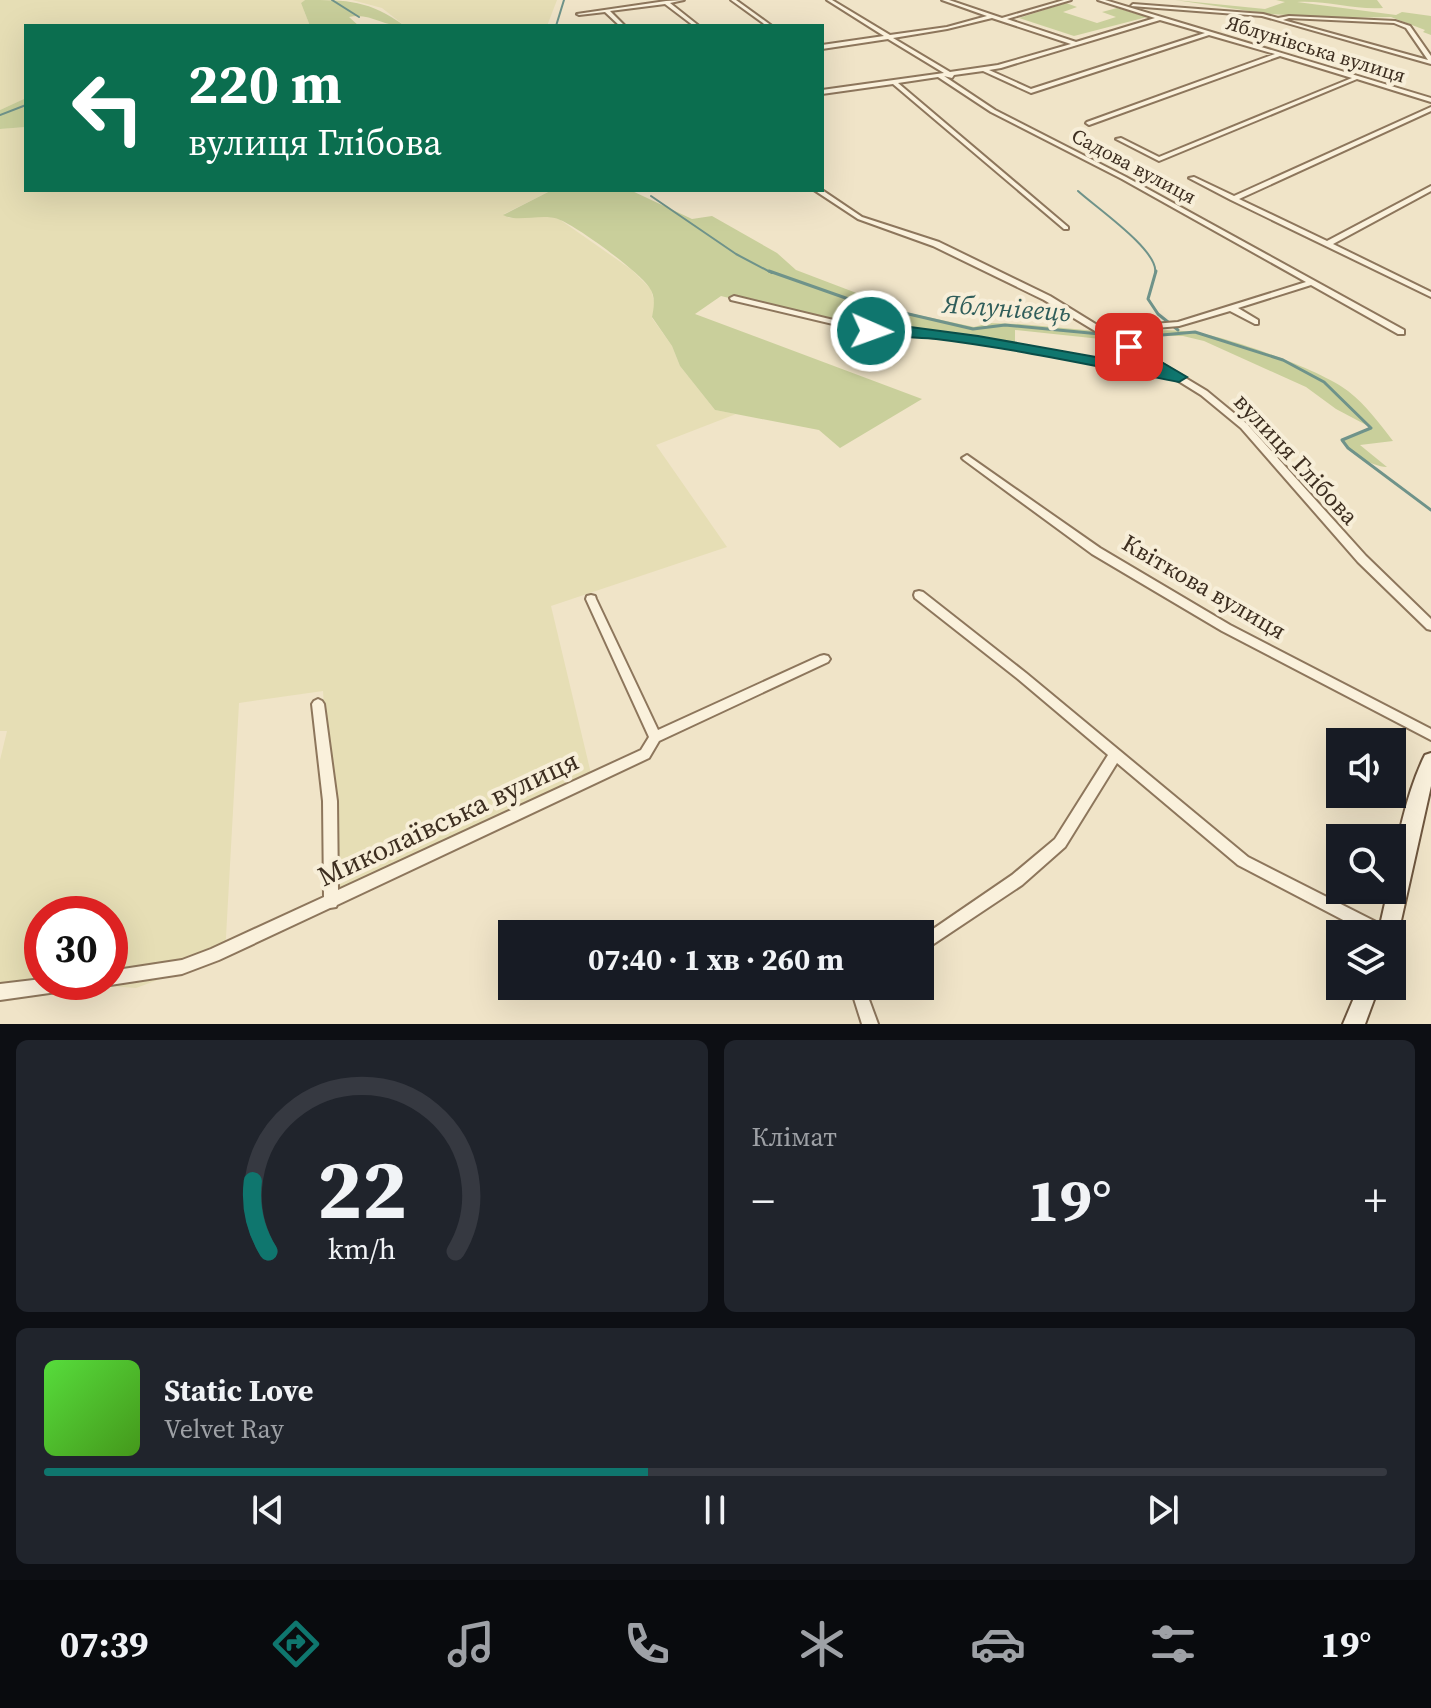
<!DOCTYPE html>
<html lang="uk">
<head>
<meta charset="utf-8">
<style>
  body { margin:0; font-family:"Source Serif 4",serif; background:#20242c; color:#f1f3f6; height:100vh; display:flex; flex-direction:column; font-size:30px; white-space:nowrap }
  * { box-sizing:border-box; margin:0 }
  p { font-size:26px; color:#9ea1a6 }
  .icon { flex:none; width:44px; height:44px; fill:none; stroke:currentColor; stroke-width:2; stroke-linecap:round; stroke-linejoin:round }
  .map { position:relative; height:1024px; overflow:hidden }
  .details { display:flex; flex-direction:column; gap:16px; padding:16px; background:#0d0f14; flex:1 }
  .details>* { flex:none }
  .guide { position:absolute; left:24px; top:24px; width:800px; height:168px; border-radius:0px; box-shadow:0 8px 32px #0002; background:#0b6e4f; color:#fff; overflow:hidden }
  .tools { position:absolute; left:1326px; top:728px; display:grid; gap:16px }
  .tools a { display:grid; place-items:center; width:80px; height:80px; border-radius:0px; background:#171b24; box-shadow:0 8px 32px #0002; font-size:40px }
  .speed { position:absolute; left:24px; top:896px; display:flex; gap:16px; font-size:40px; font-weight:700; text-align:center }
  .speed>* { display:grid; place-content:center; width:104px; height:104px; border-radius:50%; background:#171b24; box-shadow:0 8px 32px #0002; line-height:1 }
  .speed .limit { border:12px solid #d22; background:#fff; color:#111 }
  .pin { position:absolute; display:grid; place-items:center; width:68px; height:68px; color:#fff; margin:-34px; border-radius:16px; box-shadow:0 4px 12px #0006 }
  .me { position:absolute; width:88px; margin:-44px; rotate:92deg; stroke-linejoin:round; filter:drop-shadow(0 0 6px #0008) }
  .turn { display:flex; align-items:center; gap:28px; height:168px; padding:0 32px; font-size:36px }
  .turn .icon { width:104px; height:104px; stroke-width:2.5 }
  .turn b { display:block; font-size:56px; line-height:68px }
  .big { font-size:60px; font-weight:700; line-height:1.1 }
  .details .tile { flex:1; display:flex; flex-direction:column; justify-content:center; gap:12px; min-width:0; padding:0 28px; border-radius:12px; background:#20242c }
  .details .dial { align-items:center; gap:0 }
  .dial svg { height:208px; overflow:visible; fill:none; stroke:#363941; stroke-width:7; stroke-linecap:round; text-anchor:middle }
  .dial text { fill:#f1f3f6; stroke:none }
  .song { display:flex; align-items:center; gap:24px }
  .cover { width:96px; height:96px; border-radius:12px; background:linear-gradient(135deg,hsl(110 70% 55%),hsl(100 70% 35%)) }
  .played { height:8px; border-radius:4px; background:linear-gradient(90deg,#0f766e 45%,#363941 45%) }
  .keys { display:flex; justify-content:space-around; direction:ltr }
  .heat { display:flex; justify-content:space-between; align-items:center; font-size:44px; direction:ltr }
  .details .tiles { flex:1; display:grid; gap:16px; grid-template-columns:1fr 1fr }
  .tile:last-child { grid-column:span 2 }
  .trip { position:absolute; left:498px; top:920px; width:436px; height:80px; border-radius:0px; background:#171b24; box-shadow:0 8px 32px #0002; font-weight:700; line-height:80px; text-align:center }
  .dock { display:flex; height:128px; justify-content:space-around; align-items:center; background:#090b0e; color:#9ea1a6 }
  .dock .icon { width:56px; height:56px }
  .dock .current { color:#0f766e }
  .dock b { font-size:36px; color:#f1f3f6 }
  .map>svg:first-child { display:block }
</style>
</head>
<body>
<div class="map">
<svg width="1431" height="1024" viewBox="0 0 1431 1024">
  <rect width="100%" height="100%" fill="#f0e4c8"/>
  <!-- farmland -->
  <g fill="#e6deb5" fill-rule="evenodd">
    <path d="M 0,0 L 305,0 L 301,3 L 310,26 L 26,26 L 26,98 L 0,110 Z"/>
    <path d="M 352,0 L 557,0 L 547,26 L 405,26 L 382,8 Z"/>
    <path d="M 26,127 L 26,190 L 552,190 L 504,214 L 509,218 L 541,215 L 559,219 L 632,270 L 651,289 L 655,305 L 652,318 L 672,346 L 680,366 L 715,410 L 736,414 L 656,445 L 727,547 L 551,606 L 593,782 L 337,898 L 323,691 L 239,703 L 225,955 L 136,988 L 110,986 L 0,1002 L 0,760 L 7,731 L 0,731 L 0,129 ZM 42,914 L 110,914 L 110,982 L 42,982 Z"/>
  </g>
  <!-- green -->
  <g fill="#c9cf9b">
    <path d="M 305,0 C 348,0 369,0 405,26 C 381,26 369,12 349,17 L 359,26 L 310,26 L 301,3 Z"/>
    <path d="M 1175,0 L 1265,9 L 1285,2 L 1276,0 L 1377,0 L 1383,8 C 1354,10 1326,0 1297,2 L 1396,15 L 1402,12 L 1431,16 L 1431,35 L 1423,32 L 1425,30 L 1391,17 L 1339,18 L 1270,14 Z"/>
    <path d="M 1066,3 L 1077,7 L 1063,12 L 1097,23 L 1116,17 L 1102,12 L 1117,8 L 1147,17 L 1074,36 L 1019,18 Z"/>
    <path d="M 26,98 L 26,127 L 0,129 L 0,110 Z"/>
    <path d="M 552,190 L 630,190 L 692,219 L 712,216 L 777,253 L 796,270 L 909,313 L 974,327 L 989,323 L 1020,324 L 1096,331 L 1110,340 L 1015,330 L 1015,348 L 898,332 L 864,332 L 721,296 L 695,314 L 922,399 L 840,448 L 819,430 L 715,410 L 680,366 L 672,346 L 652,317 C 654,307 656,296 649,287 C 638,271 577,226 558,219 C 541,213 517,223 503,215 Z"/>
    <path d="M 1112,331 C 1139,331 1166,329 1192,332 C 1227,336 1321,370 1348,391 C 1366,405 1380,424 1393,441 L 1360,445 L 1387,467 C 1370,466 1352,454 1342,440 L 1365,432 L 1370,427 L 1336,409 L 1306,387 L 1204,341 L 1183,336 L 1140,336 L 1125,340 Z"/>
  </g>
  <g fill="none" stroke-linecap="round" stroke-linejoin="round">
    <!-- stream-far1 -->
    <g stroke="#6f938a" stroke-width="2">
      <path d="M 332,0 L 359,17"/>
      <path d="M 556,26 L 564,0"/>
      <path d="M 0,115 L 26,105"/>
      <path d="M 1078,191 C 1094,206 1160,251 1155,273"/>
      <path d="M 651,196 L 736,254 L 772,273"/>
    </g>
    <!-- stream -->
    <g stroke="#6f938a" stroke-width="3">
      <path d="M 769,271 L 857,302 L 973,329 L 1005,325 L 1100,334"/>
      <path d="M 1156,271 L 1148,299 L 1158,314 L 1178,330"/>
      <path d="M 1112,334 L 1151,336 L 1195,332 L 1283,360 L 1324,382 L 1371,428 L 1342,440 L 1348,448 L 1431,510"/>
    </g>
    <!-- minor casing -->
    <g stroke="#8d765c" stroke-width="4">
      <g id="minor">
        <path d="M 684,0 L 670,3 L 699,26 L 694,26 L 665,4 L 610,11 L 625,26 L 620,26 L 605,12 L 579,15 L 577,14 L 666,1 Z"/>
        <path d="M 731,0 L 736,0 L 772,26 L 767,26 Z"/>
        <path d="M 827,0 L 832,0 L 890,35 L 947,27 L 987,16 L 942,0 L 949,0 L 1002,18 L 1064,0 L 1071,0 L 1007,19 L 1076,42 L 1155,18 L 1098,0 L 1105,0 L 1431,98 L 1431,102 L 1357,79 L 1159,161 L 1116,139 L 1121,138 L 1159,157 L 1352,78 L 1280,56 L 1089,125 L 1086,123 L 1087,122 L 1275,54 L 1209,35 L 1031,93 L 983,71 L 954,75 L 952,78 L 944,76 L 995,110 L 1126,177 L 1404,330 L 1404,334 L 1398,334 L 1311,285 L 1238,308 L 1258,320 L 1258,324 L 1255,324 L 1230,311 L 1179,326 L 1109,332 L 1207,391 L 1247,424 L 1366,556 L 1431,619 L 1431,630 L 1427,629 L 1358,562 L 1241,428 L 1201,395 L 1172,377 L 978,342 L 895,332 L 871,333 L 731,300 L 730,298 L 734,296 L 871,329 L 895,328 L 978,338 L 1161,371 L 1044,300 L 933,246 L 858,219 L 814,190 L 822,190 L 862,217 L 939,242 L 1050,296 L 1102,328 L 1178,322 L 1306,282 L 1122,179 L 991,112 L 938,77 L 898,83 L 1068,227 L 1068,229 L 1064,229 L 893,84 L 822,94 L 822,90 L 944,73 L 888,39 L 822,49 L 822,45 L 884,36 ZM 992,18 L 1071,44 L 998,65 L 950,72 L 893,38 L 947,29 ZM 1160,20 L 1205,33 L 1031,89 L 989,70 L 1001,68 Z"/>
        <path d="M 1133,4 L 1263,14 L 1278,18 L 1289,16 L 1395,21 L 1410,26 L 1431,56 L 1431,64 L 1262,16 L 1131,6 ZM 1289,18 L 1394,23 L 1406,28 L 1428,60 L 1283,20 Z"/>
        <path d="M 1431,107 L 1431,111 L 1239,199 L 1327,241 L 1431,186 L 1431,191 L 1333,244 L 1431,292 L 1431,297 L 1231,200 L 1189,178 L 1194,177 L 1234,196 Z"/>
        <path d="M 967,455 L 1100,548 L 1230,625 L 1431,729 L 1431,740 L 1222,631 L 1092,554 L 964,460 L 962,458 Z"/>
        <path d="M 919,591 L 923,592 L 1026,673 L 1248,857 L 1390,929 L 1392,934 L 1370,934 L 1238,865 L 1117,763 L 1065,847 L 1022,885 L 920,953 L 920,938 L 1012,875 L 1055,839 L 1108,755 L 1018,679 L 915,598 L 914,595 L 915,592 Z"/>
        <path d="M 591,595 L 595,596 L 596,599 L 658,730 L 820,656 L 824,655 L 828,656 L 830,659 L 828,662 L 659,741 L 649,758 L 337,905 L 336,907 L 330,908 L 219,960 L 182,974 L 110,985 L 105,983 L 104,982 L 110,982 L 110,971 L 182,960 L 211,949 L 324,897 L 323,801 L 312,704 L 314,701 L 318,699 L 322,701 L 324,704 L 337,801 L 338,890 L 641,750 L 649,737 L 586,599 L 587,596 Z"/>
        <path d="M 42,979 L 42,982 L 85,982 L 83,987 L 78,989 L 0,1000 L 0,984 Z"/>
        <path d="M 850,986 L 864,986 L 878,1024 L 862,1024 Z"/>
      </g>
    </g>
    <!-- secondary casing -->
    <g stroke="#6f573f" stroke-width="4">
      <g id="secondary">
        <path d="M 1431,753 L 1431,786 L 1398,934 L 1395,941 L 1392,942 L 1392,934 L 1378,934 L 1388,890 L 1392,890 C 1392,852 1408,789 1425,755 Z"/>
        <path d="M 1359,986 L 1379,986 L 1365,1024 L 1343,1024 Z"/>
      </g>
    </g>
    <!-- minor -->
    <use href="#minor" fill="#faf1dc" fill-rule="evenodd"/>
    <!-- secondary -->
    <use href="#secondary" fill="#faf1dc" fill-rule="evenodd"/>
  </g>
  <!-- route -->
  <path fill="#0f766e" stroke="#0a4d48" stroke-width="2" d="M 895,325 L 978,336 L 1152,367 L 1124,351 L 1124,344 L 1129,343 L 1187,377 L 1179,382 C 1098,367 1018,349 936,339 C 921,337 872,337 864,331 L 871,326 Z"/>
  <g text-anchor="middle" stroke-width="8" stroke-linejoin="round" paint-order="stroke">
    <!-- far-street labels -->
    <g font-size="20" fill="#3d2e20" stroke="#f7eed8">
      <text transform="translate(1316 49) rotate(17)" y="7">Яблунівська вулиця</text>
      <text transform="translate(1134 166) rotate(28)" y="7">Садова вулиця</text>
    </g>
    <!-- street labels -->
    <g font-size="24" fill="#3d2e20" stroke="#f7eed8">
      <text transform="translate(1296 459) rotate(47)" y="8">вулиця Глібова</text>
      <text transform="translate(1204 587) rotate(30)" y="8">Квіткова вулиця</text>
    </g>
    <!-- water labels -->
    <g font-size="26" font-style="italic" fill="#2f5d5a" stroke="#f7eed8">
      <text transform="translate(1007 308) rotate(4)" y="9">Яблунівець</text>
    </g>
    <!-- near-street labels -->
    <g font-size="28" fill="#3d2e20" stroke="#f7eed8">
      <text transform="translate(448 818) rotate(-25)" y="10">Миколаївська вулиця</text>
    </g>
  </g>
</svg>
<div class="tools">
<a><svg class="icon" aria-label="sound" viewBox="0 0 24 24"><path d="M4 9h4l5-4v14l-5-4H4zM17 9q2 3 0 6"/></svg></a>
<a><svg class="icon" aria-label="search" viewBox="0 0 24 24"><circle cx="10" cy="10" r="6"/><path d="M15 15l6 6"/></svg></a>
<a><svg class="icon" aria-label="layers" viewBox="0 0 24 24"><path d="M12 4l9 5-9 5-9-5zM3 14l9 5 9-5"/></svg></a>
</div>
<div class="speed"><div class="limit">30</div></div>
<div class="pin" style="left:1129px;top:347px;background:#d93025"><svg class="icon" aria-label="arrive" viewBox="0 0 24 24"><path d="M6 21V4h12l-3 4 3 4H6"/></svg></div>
<svg class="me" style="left:871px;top:331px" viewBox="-20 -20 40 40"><circle r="17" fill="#0f766e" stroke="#fff" stroke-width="3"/><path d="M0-11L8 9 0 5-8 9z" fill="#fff"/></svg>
<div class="trip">07:40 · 1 хв · 260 m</div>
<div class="guide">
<div class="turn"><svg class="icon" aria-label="left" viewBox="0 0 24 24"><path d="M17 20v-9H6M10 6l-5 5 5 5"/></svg><div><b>220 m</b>вулиця Глібова</div></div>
</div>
</div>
<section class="details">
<div class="tiles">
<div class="tile dial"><svg viewBox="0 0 100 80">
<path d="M14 69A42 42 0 1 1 86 69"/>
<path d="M14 69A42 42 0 0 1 8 42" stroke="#0f766e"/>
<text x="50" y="56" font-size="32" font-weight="700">22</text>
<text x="50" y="72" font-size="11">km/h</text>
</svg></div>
<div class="tile"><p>Клімат</p>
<div class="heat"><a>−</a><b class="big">19°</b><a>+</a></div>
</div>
<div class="tile">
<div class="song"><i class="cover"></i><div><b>Static Love</b><p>Velvet Ray</p></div></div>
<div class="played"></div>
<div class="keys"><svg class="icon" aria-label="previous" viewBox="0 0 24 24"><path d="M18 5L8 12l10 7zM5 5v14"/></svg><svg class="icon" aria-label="pause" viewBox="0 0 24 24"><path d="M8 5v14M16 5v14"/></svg><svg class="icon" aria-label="next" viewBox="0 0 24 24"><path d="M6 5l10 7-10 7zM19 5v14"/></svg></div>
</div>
</div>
</section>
<nav class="dock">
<b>07:39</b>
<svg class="icon current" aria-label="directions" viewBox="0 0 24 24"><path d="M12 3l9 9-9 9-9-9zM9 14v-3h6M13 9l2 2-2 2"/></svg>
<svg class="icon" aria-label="music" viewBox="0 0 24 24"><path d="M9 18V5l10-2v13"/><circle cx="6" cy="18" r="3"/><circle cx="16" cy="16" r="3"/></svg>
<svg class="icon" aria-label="phone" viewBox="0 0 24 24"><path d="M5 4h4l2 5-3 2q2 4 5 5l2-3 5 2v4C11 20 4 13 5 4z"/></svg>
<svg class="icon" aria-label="climate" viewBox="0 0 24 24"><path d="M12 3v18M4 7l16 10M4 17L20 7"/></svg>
<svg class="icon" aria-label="car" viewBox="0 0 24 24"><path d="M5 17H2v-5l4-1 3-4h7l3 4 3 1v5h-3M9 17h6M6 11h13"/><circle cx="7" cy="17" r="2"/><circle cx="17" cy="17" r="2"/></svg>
<svg class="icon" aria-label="filters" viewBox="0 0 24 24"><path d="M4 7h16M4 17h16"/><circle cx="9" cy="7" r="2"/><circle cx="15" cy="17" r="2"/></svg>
<b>19°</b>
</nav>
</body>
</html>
